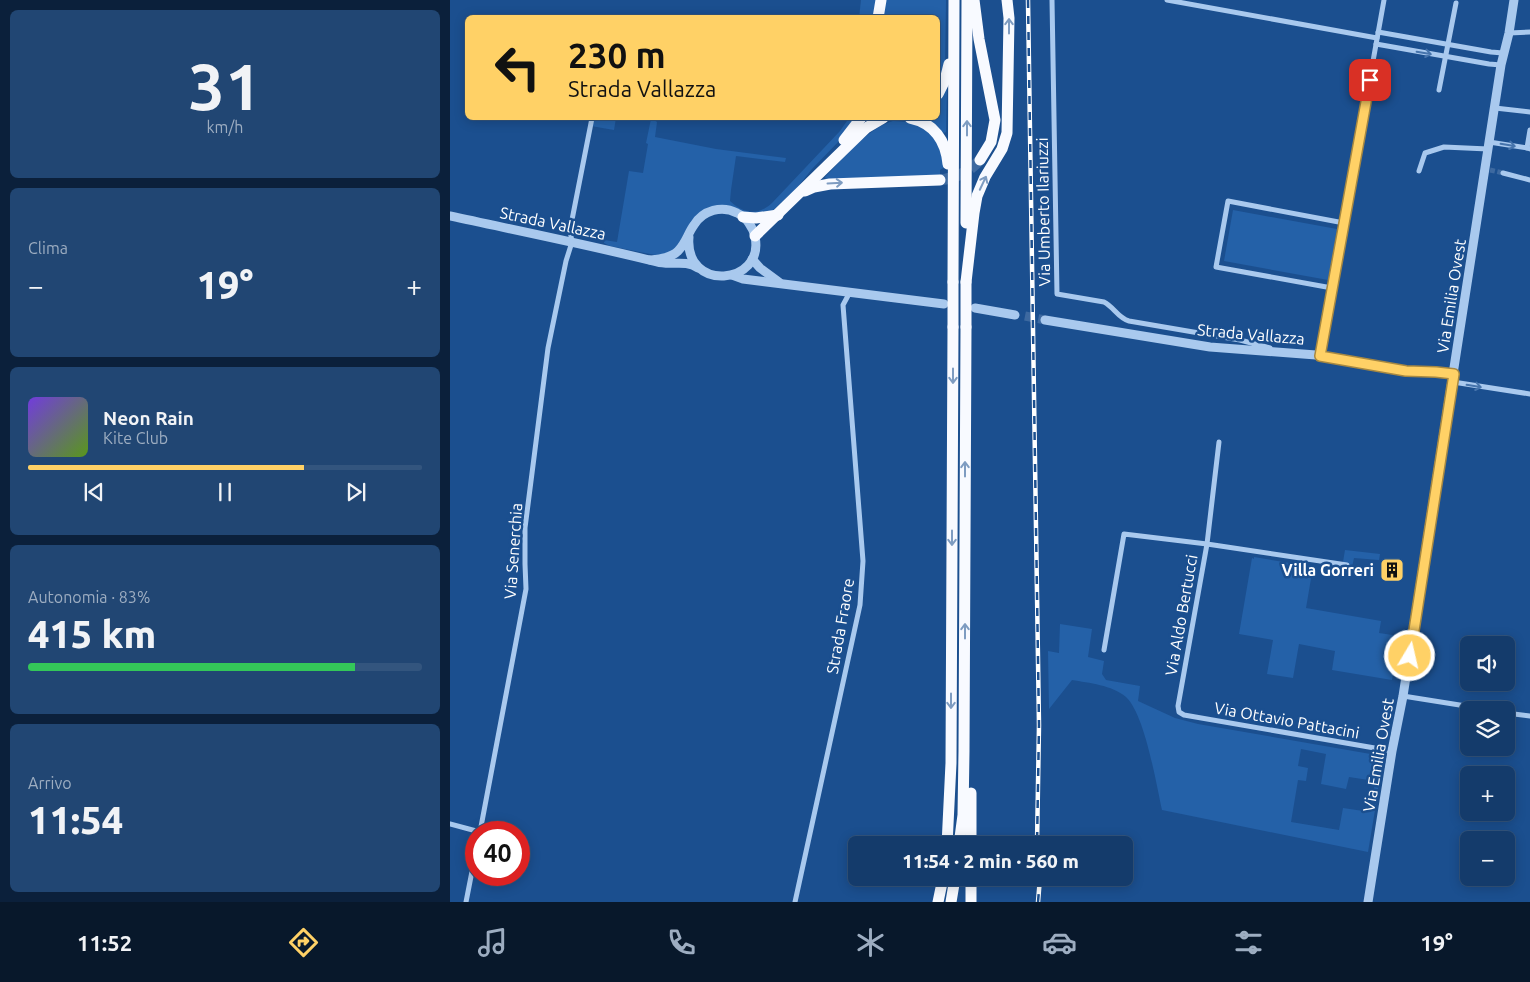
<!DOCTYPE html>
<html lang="it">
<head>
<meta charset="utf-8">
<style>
  body { margin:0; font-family:Ubuntu,sans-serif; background:#214673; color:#f1f3f6; height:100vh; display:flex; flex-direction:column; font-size:19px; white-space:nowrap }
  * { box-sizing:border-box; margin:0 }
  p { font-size:16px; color:#9dadc1 }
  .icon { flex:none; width:28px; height:28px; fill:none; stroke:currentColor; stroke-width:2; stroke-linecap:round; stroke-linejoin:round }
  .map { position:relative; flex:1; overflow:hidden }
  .drawer { display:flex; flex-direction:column; gap:10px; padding:10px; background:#0b203b; width:450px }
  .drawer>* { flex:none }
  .guide { position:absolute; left:15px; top:15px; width:475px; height:105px; border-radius:8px; box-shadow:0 2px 12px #0003,0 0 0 1px #33557e; background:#ffd166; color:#111; overflow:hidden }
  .controls { position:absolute; left:1010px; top:636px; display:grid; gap:10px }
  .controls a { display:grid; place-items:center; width:55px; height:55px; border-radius:8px; background:#143b6b; box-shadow:0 2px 12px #0003,0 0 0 1px #33557e; font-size:25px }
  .speed { position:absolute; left:15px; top:821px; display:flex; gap:10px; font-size:25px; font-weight:700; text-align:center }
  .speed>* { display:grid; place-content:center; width:65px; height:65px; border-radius:50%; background:#143b6b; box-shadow:0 2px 12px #0003,0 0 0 1px #33557e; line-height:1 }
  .speed .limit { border:8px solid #d22; background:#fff; color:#111 }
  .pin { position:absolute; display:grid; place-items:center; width:42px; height:42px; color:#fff; margin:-21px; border-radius:10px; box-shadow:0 2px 8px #0006 }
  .me { position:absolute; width:55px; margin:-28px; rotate:9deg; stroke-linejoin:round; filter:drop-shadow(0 0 4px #0008) }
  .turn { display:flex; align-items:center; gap:18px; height:105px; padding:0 20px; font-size:22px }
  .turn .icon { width:65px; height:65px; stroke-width:2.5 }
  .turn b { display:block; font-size:35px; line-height:42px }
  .big { font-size:38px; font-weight:800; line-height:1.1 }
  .drawer .card { flex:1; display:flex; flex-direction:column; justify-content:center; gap:8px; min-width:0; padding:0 18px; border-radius:8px; background:#214673 }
  .drawer .dial { align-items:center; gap:0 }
  .dial b { font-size:65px; line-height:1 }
  .song { display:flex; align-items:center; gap:15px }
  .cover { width:60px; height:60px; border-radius:8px; background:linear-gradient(135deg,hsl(260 70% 55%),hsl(90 70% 35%)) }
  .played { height:5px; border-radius:2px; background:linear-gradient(90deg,#ffd166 70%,#33557e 70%) }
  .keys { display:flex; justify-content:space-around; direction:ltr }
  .heat { display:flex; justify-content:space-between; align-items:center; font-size:28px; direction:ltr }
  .charge { height:8px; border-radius:4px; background:linear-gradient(90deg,#34c759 83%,#33557e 0) }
  .trip { position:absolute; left:398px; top:836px; width:285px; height:50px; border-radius:8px; background:#143b6b; box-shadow:0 2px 12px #0003,0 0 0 1px #33557e; font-weight:800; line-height:50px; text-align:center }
  .tabs { display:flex; height:80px; justify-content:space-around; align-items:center; background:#08182b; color:#9dadc1 }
  .tabs .icon { width:35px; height:35px }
  .tabs .selected { color:#ffd166 }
  .tabs b { font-size:22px; color:#f1f3f6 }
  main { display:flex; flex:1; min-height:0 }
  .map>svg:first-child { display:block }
</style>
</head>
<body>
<main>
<section class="drawer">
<div class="card dial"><b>31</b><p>km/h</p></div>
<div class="card"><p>Clima</p>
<div class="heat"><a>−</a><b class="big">19°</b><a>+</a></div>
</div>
<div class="card">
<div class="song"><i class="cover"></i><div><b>Neon Rain</b><p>Kite Club</p></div></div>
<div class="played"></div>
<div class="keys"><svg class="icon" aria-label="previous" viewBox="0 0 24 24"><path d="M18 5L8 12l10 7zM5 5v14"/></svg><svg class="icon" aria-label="pause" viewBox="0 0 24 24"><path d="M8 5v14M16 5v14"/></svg><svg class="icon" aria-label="next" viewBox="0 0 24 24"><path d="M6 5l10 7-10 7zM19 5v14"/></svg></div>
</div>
<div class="card"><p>Autonomia · 83%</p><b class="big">415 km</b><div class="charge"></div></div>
<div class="card"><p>Arrivo</p><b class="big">11:54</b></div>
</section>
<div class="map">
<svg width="1080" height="902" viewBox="0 0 1080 902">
  <rect width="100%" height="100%" fill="#1b4f8f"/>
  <!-- green -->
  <g fill="#2461a8">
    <path d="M 411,0 L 427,0 L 424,17 L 409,18 Z"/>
    <path d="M 436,0 L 496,0 L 495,69 L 488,88 L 488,18 L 433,18 Z"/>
    <path d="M 497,89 L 496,132 L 494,133 L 475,118 L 488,118 L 488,101 Z"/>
    <path d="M 143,118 L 166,118 L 164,130 L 141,126 Z"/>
    <path d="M 196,118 L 201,118 L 207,122 L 205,137 L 266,149 L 336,158 L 335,162 L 286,156 L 281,190 L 280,201 C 294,214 308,216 322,203 L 390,131 L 399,118 L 406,118 L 391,139 L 362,169 L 346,189 L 320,213 L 309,217 L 267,206 L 224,250 L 212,255 L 205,255 L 160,246 L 154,243 L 154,240 L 167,242 L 179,171 L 193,173 L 198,144 L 196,143 L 201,119 Z"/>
    <path d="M 443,121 L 461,122 L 469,125 L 487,139 L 495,167 L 490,170 L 490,176 L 376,180 L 375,177 C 393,159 419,127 443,121 Z"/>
    <path d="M 783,210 L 887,229 L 878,280 L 774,261 Z"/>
    <path d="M 895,550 L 930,554 L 929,560 L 904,558 L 902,567 L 900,569 L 892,568 Z"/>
    <path d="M 804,557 L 863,567 L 856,608 L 931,621 L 929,633 L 949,636 L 942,680 L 882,670 L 885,651 L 849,644 L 843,678 L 817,674 L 823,640 L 789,634 L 802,558 L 804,559 Z"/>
    <path d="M 610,624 L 642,629 L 638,657 L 654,661 L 652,674 L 656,680 L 690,686 L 688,701 L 725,718 L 748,724 L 932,756 L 932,761 L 928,789 L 924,789 L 925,781 L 899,777 L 896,789 L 871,784 L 876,754 L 851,749 L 848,766 L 858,768 L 856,781 L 848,780 L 841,822 L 889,830 L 893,808 L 920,812 L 922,804 L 926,804 L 918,852 L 712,810 C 706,783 695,715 676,697 C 662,685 639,683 622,680 L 599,709 L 598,651 L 609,653 Z"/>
  </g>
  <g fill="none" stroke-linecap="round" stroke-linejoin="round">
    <!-- minor-tunnel -->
    <path stroke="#3d69a0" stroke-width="5" stroke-dasharray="5 2.5" stroke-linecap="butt" d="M 1040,170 L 1053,173"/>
    <!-- tertiary-tunnel -->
    <path stroke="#3d69a0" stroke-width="9" stroke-dasharray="9 4.5" stroke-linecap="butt" d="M 575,316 L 595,320"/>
    <!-- trunk-tunnel -->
    <path stroke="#3d69a0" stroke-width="11" stroke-dasharray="11 5.5" stroke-linecap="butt" d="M 490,180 C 506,178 519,172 530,160"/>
    <!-- minor -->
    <g stroke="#a9c9ee" stroke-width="5">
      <path d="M 602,0 L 607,294 L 654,302 C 664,307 668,318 679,321 L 790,340 L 820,348"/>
      <path d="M 717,0 L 927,38"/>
      <path d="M 928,32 L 1041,52 L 1053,53"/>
      <path d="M 1059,33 L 1080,32"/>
      <path d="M 926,44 L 1039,64 L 1051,65"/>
      <path d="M 989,90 L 1006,3"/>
      <path d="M 1045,108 L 1080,112"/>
      <path d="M 1039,142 L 1077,148"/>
      <path d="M 1080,149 L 1077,148 L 1080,130"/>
      <path d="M 969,171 L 975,153 L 994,147 L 1038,149"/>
      <path d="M 1053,173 L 1080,180"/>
      <path d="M 882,288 L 766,267 L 778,201 L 894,223"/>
      <path d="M 870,356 L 934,0"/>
      <path d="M 1003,382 L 1080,394"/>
      <path d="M 769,442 L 757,544 L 897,565"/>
      <path d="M 654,650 L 674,534 L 757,544 L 728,706 L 729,712 L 734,715 L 942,751"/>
      <path d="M 953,696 L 1041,710"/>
      <path d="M 1056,713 L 1080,716"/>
      <path d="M 0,824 L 30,832"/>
      <path d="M 30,832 L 76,589 L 75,564 L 75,528 L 98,348 L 116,261 L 122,242 L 120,230 L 142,118"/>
      <path d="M 16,902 L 26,851"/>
      <path d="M 345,902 L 410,605 L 413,561 L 393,305 L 400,292"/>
    </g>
    <!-- tertiary -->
    <g stroke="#a9c9ee" stroke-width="9">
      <path d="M 0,216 C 69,231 139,245 207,262 C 221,266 235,259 248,268"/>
      <path d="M 302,259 L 310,268 L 329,282"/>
      <path d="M 200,260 C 209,259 221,258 228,251 C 236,243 238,233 244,225 C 253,210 272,205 287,213 C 296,217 303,227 305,237 C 315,285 234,293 239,237"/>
      <path d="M 282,275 L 293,279 L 494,304"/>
      <path d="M 525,308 L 565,315"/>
      <path d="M 595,320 L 760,347 L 866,355 L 956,371 L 986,372 L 1004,374"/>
      <path d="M 918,902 L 942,751 L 953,696 L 1051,65 L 1059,33 L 1064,0"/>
    </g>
    <!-- trunk -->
    <g stroke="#f8faff" stroke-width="11">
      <path d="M 524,0 L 529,39 L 545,120 L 541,142 L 530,160"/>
      <path d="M 428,18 L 431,0"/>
      <path d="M 488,94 L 495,80 L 499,64"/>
      <path d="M 460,118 C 484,123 496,141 498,164"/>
      <path d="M 394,140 L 411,118"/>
      <path d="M 355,191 L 364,187 L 380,184 L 490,180"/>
      <path d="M 293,217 L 306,218 L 328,215"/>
      <path d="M 516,223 L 517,0"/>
      <path d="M 305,236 L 416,128 L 433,118"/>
      <path d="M 503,282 L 504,0"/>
      <path d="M 516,282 L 524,213 L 527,196 L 535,177 L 552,149 L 557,133 L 559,18 L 557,0"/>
      <path d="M 497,845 L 501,763 L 503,327"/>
      <path d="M 509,845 L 513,815 L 514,751 L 516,327"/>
      <path d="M 521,845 L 521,793"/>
      <path d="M 488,902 L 493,878"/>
      <path d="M 501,902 L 505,878"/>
      <path d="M 521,902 L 521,878"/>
    </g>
    <!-- rail casing -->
    <g stroke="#fff" stroke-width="4.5">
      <g id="rail">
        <path d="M 578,0 L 589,725 L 587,845"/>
        <path d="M 588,902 L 590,878"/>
      </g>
    </g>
    <!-- rail -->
    <use href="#rail" stroke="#1b4f8f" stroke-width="2.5" stroke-dasharray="8" stroke-linecap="butt"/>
    <!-- trunk-bridge -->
    <g stroke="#f8faff" stroke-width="11">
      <path d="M 503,327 L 503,282"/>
      <path d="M 516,327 L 516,282"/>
    </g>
  </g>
  <!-- one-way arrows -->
  <defs><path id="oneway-shaft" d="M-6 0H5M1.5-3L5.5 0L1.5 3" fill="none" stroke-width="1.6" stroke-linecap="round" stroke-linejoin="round" transform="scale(1.25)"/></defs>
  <g stroke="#7e9cc1">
    <use href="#oneway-shaft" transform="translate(559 26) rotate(-90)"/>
    <use href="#oneway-shaft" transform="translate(517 128) rotate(-90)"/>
    <use href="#oneway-shaft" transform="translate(385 183) rotate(-3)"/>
    <use href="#oneway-shaft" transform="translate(533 183) rotate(-65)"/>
    <use href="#oneway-shaft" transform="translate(503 376) rotate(90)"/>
    <use href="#oneway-shaft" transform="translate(515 469) rotate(-90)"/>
    <use href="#oneway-shaft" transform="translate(502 538) rotate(90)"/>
    <use href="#oneway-shaft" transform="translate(515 631) rotate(-90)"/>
    <use href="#oneway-shaft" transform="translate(501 701) rotate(90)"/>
  </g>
  <g stroke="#4674ac">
    <use href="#oneway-shaft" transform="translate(974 53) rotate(10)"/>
    <use href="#oneway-shaft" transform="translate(1058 145) rotate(9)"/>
    <use href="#oneway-shaft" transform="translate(1024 386) rotate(9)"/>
  </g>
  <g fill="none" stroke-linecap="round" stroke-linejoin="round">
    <!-- route casing -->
    <g stroke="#a68842" stroke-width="12">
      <path id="route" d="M 920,80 L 870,356 L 956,371 L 986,372 L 1004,374 L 960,656"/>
    </g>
    <!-- route -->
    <use href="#route" stroke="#ffd166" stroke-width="9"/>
  </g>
  <!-- icons -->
  <defs>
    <g id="building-square" transform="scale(1.25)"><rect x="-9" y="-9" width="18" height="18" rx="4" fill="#ffd166" stroke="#1b4f8f"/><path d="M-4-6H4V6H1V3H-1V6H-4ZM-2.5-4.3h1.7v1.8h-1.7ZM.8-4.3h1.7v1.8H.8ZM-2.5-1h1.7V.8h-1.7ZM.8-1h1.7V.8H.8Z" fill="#111"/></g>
  </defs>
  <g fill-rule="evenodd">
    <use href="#building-square" x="942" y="570"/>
  </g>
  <g text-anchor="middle" stroke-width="5" stroke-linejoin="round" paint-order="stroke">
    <!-- street labels -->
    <g font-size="16" fill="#fff" stroke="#1b4f8f">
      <text transform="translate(593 212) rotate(-91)" y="6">Via Umberto Ilariuzzi</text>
      <text transform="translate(103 223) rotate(12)" y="6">Strada Vallazza</text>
      <text transform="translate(1001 296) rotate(-81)" y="6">Via Emilia Ovest</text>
      <text transform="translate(801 334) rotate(5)" y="6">Strada Vallazza</text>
      <text transform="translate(63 551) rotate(-86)" y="6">Via Senerchia</text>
      <text transform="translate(731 615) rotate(-80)" y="6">Via Aldo Bertucci</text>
      <text transform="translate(390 626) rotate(-80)" y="6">Strada Fraore</text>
      <text transform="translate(837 720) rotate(10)" y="6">Via Ottavio Pattacini</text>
      <text transform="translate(928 755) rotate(-80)" y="6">Via Emilia Ovest</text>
    </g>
    <!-- poi labels -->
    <g font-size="16" font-weight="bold" fill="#fff" stroke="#1b4f8f" text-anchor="end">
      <text x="924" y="576">Villa Gorreri</text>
    </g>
  </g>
</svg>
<div class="controls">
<a><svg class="icon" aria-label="sound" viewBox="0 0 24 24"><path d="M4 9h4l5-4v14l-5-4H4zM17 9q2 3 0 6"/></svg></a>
<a><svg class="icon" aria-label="layers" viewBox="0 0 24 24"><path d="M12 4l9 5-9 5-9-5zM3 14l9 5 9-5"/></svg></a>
<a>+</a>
<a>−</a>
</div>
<div class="speed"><div class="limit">40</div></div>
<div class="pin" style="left:920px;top:80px;background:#d93025"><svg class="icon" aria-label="arrive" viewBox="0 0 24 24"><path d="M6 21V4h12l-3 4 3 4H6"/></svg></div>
<svg class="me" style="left:960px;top:656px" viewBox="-20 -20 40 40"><circle r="17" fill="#ffd166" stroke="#fff" stroke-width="3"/><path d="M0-11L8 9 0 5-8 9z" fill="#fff"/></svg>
<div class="trip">11:54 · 2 min · 560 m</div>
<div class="guide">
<div class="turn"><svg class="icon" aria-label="left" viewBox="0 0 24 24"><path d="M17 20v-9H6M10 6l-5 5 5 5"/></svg><div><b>230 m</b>Strada Vallazza</div></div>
</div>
</div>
</main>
<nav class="tabs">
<b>11:52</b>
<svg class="icon selected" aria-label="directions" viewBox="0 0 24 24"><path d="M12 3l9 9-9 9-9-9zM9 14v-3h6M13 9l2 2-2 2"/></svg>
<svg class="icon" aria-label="music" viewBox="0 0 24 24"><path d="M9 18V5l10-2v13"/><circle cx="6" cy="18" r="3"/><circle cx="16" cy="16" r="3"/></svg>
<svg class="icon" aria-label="phone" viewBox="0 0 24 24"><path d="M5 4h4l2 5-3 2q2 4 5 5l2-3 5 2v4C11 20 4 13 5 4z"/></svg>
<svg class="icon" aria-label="climate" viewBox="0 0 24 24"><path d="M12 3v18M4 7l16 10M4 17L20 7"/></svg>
<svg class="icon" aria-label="car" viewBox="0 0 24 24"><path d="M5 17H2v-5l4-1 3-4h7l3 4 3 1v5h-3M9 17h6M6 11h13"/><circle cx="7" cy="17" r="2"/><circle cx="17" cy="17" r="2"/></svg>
<svg class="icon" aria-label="filters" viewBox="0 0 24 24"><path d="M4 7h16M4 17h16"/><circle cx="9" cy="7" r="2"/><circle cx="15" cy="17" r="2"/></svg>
<b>19°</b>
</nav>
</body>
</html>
